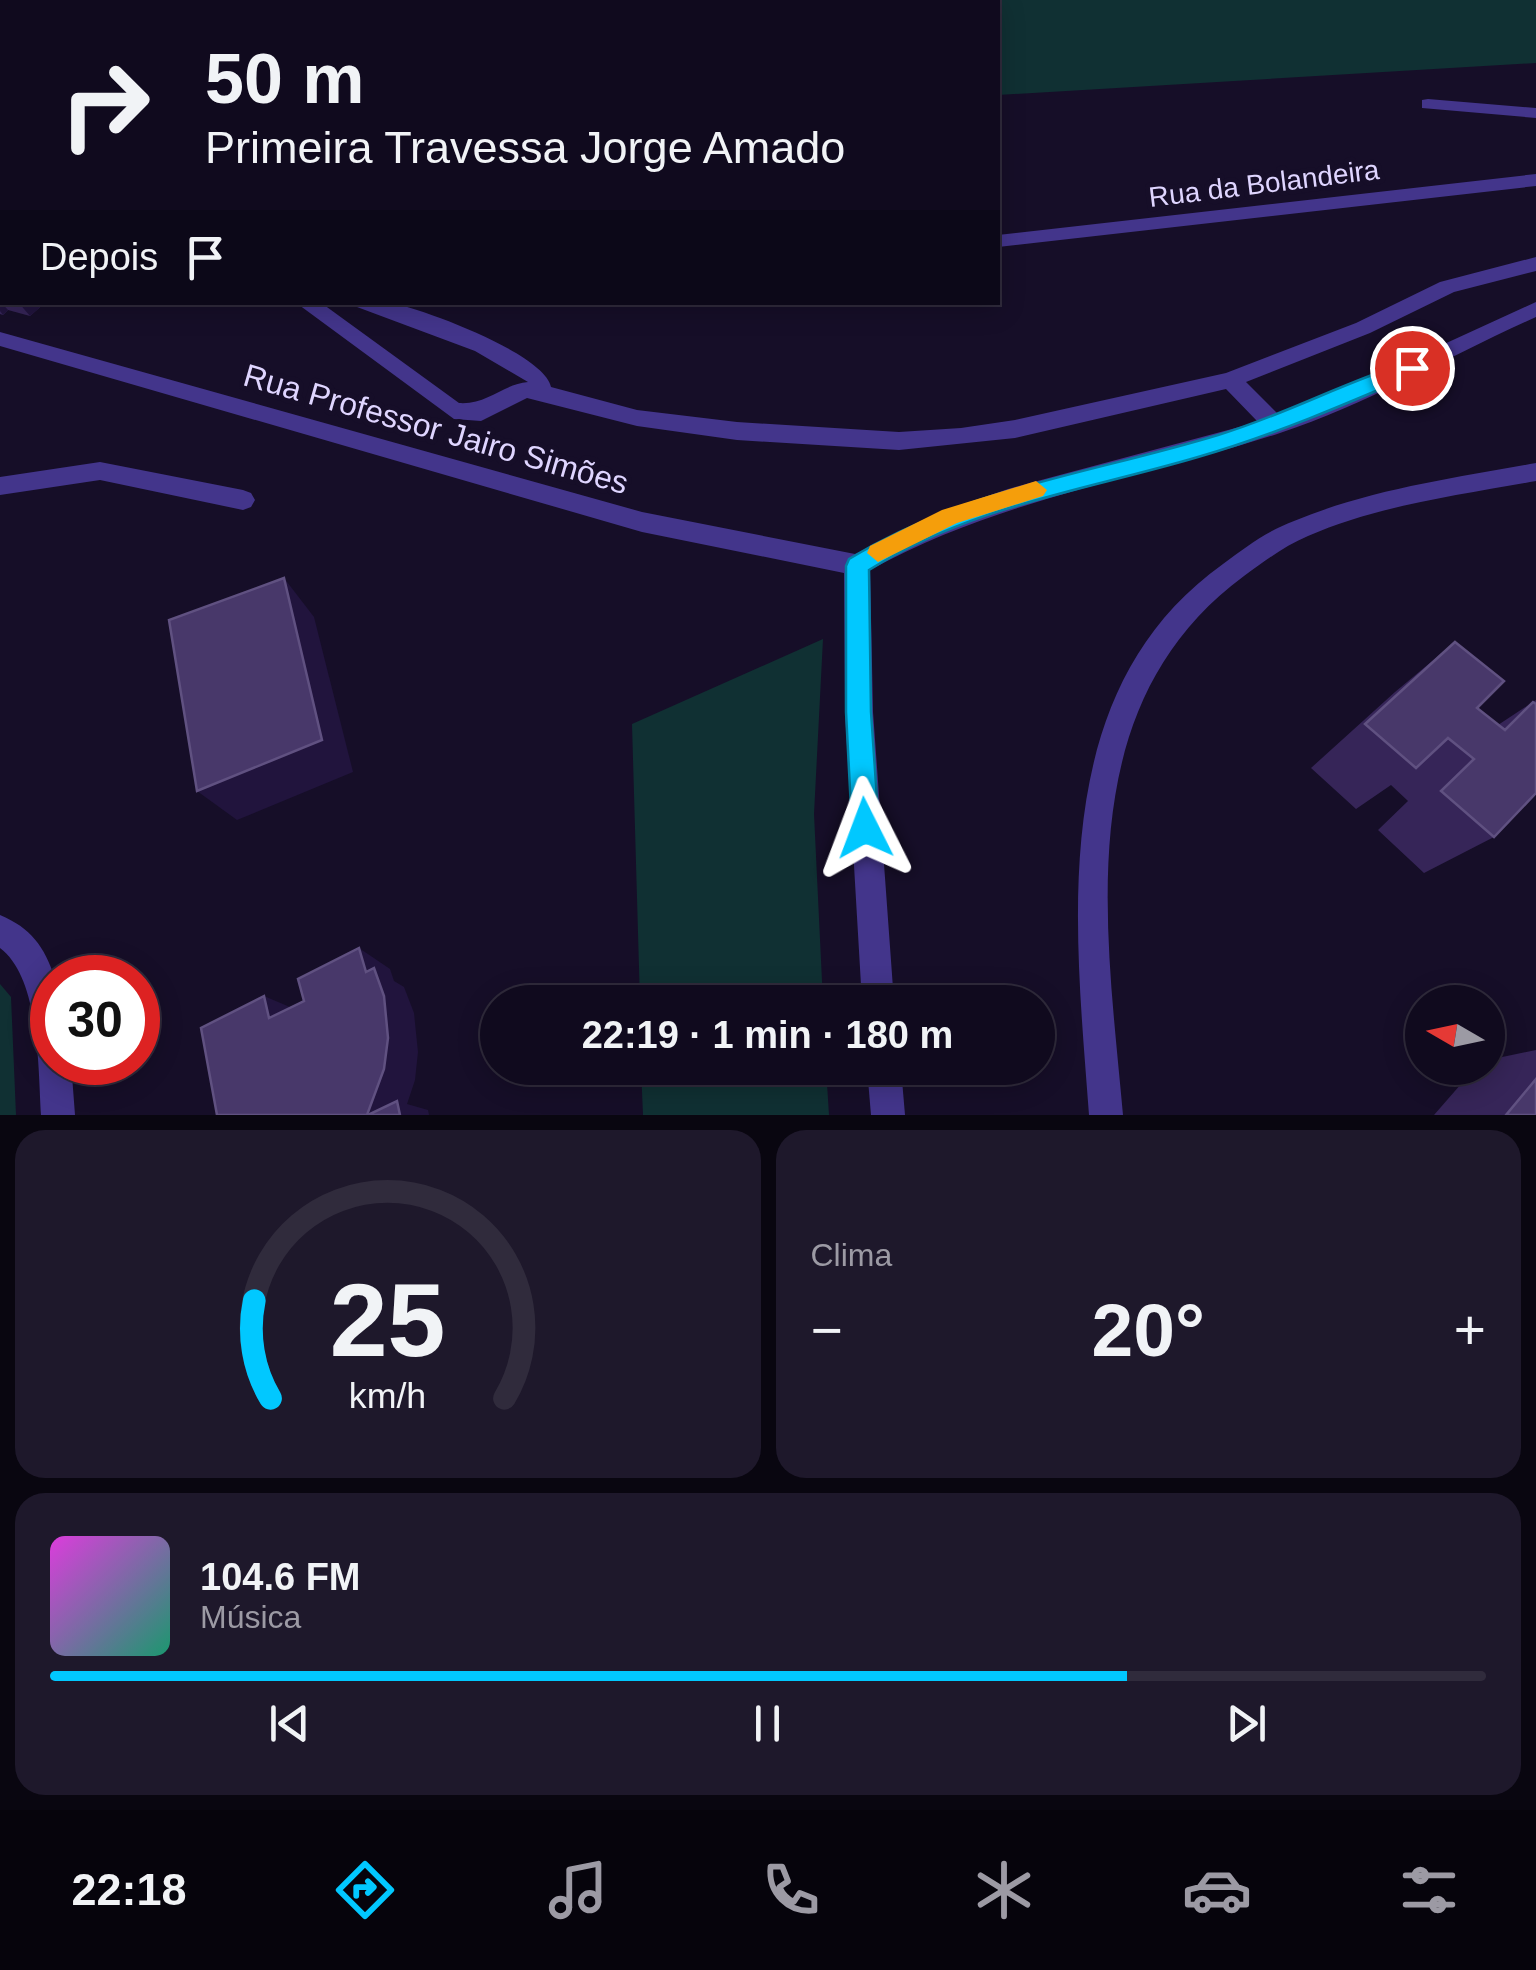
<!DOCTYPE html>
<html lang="pt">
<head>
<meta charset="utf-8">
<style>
  body { margin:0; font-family:Arial,sans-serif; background:#1e182b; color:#f1f3f6; height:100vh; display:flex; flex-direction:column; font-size:38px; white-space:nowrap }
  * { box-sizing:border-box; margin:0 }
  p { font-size:32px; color:#9c9aa4 }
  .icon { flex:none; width:55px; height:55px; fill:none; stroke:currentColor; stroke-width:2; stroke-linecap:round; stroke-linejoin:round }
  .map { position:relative; height:1115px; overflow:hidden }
  .sheet { display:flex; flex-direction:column; gap:15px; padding:15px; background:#090610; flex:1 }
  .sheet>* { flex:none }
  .top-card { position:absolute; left:0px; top:0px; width:1000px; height:305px; box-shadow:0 5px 25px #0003,0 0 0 2px #302b3c; background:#100a1e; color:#f1f3f6; overflow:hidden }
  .needle { width:65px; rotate:279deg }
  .tools { position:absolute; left:1405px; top:985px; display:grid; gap:20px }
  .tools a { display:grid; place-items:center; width:100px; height:100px; border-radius:50%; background:#100a1e; box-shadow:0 5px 25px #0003,0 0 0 2px #302b3c; font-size:50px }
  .speed { position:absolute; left:30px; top:955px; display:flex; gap:20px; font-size:50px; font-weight:700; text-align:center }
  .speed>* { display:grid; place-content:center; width:130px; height:130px; border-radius:50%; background:#100a1e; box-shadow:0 5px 25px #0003,0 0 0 2px #302b3c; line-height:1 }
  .speed .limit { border:15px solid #d22; background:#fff; color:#111 }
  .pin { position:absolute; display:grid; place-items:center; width:85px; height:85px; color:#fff; margin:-42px; border:5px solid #fff; border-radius:50%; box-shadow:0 2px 10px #0007 }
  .me { position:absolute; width:110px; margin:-55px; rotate:357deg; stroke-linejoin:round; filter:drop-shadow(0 0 8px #0008) }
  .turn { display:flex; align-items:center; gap:35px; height:210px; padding:0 40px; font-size:45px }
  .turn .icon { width:130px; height:130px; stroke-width:2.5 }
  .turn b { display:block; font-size:70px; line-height:85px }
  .then { display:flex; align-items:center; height:95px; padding:0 40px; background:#0003; gap:20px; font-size:38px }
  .big { font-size:75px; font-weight:600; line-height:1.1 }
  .sheet .card { flex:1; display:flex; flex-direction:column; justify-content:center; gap:15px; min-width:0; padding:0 35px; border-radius:30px; background:#1e182b }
  .sheet .dial { align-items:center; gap:0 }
  .dial svg { height:260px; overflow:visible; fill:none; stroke:#302b3c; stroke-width:7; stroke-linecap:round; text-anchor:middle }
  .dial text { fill:#f1f3f6; stroke:none }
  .song { display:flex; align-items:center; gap:30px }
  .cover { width:120px; height:120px; border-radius:15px; background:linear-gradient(135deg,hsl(300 70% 55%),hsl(160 70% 35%)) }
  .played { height:10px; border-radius:5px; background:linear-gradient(90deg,#01c8ff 75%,#302b3c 75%) }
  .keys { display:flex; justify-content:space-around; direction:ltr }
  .heat { display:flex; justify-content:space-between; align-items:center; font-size:55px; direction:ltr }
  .sheet .tiles { flex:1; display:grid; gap:15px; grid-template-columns:1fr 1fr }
  .card:last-child { grid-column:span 2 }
  .trip { position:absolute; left:480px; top:985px; width:575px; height:100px; border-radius:50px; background:#100a1e; box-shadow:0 5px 25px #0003,0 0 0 2px #302b3c; font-weight:600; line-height:100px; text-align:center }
  .tab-bar { display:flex; height:160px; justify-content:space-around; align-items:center; background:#06040c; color:#9c9aa4 }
  .tab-bar .icon { width:70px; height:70px }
  .tab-bar .selected { color:#01c8ff }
  .tab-bar b { font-size:45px; color:#f1f3f6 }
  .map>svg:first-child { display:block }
</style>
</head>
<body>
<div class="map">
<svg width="1536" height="1115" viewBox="0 0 1536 1115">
  <rect width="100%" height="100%" fill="#160e28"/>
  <!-- green -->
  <g fill="#103033">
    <path d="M 427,0 L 1536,0 L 1536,63 L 998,95 L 998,2 Z"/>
    <path d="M 823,639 L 814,814 L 823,1002 L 640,1002 L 632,724 Z"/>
    <path d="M 0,984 L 11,997 L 16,1115 L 0,1115 Z"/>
    <path d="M 641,1068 L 826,1068 L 829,1115 L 643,1115 Z"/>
  </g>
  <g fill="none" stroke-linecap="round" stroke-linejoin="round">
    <!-- street -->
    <g fill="#43358b" fill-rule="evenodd">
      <rect x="0" y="57" width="2" height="10"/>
      <path d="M 1428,99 L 1536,108 L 1536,118 L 1422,108 L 1422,100 Z"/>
      <path d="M 1536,174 L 1536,186 L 998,247 L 998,235 Z"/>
      <path d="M 0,177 L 2,178 L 2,190 L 0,189 Z"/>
      <path d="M 1536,257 L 1536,271 L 1454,292 L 1370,333 L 1246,382 L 1279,415 L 1333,395 L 1536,302 L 1536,317 C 1451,355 1368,404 1280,433 C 1140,479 1001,498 870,570 L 873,712 L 894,1002 L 862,1002 L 845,712 L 844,573 L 642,532 L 0,346 L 0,332 L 642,512 L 855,554 L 947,510 L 1008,489 L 1258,422 L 1226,389 L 1015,438 L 899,450 L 737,440 L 637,426 L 527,398 L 481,421 L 454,419 L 295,302 L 320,302 L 459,403 C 487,405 503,384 528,382 L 475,351 L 357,307 L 354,302 C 364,302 376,301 386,302 C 420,307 545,354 551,387 L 637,410 L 737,422 L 899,432 L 961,428 L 1015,420 L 1226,373 L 1356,323 L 1440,282 Z"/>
      <path d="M 100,462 L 243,490 L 251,493 L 255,500 L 251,507 L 243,510 L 100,480 L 0,495 L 0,477 Z"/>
      <path d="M 1536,463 L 1536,481 C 1460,495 1379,505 1308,536 C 1284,546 1265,561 1244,576 C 1069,705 1106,925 1123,1115 L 1089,1115 C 1075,924 1045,691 1223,564 C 1246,547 1267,531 1294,521 C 1371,489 1455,478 1536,463 Z"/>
      <path d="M 0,915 C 31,928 44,946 55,978 L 52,1062 L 71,1062 L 75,1115 L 41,1115 C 38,1068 40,978 0,948 Z"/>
      <path d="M 867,1068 L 901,1068 L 905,1115 L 871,1115 Z"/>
    </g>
  </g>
  <!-- wall -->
  <g fill="#362558">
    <path d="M 0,215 L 2,216 L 2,302 L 46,302 L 30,316 L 8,310 L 3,315 L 0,314 Z"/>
    <path d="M 1455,642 L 1477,708 L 1498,725 L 1536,700 L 1536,793 L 1494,837 L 1424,873 L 1378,830 L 1408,801 L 1391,785 L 1356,809 L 1311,768 L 1395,692 Z"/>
    <path d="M 1536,1050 L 1536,1115 L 1434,1115 L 1475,1068 L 1488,1068 L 1488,1060 Z"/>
  </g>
  <!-- shaded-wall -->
  <g fill="#21143d">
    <path d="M 0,301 L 8,310 L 3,315 L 0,311 Z"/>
    <path d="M 18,302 L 46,302 L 30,316 Z"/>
    <path d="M 284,578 L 314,617 L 353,772 L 237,820 L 197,791 Z"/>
    <path d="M 359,948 L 390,969 L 394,981 L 404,987 L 414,1013 L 418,1052 L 415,1080 L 407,1104 L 428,1110 L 429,1115 L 367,1115 L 366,972 Z"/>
    <path d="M 264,996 L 304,1013 L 269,1018 Z"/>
  </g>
  <!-- building -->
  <g fill="#48386a" stroke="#605181" stroke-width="2.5">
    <path d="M 0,215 L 2,216 L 2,288 L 0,287 Z"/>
    <path d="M 284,578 L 322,740 L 197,791 L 169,620 Z"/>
    <path d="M 1455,642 L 1504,681 L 1477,708 L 1505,730 L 1533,702 L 1536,704 L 1536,793 L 1494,837 L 1441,791 L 1474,759 L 1448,738 L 1416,768 L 1365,724 Z"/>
    <path d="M 359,948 L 366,972 L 374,968 L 384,996 L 388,1038 L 384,1069 L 367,1115 L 217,1115 L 201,1028 L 264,996 L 269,1018 L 304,1001 L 298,979 Z"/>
    <path d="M 1536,1079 L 1536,1115 L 1506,1115 Z"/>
    <path d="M 397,1101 L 400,1115 L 368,1115 Z"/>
  </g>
  <!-- route -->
  <path fill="#01c8ff" stroke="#0182a6" stroke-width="2.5" d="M 1412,361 L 1418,363 L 1418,373 C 1346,404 1274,435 1198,457 C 1083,491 973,505 869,570 L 871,712 L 879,828 L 875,838 L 865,842 L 856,838 L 852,828 L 846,712 L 846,566 L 849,559 C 966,488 1090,474 1218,435 C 1285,415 1346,381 1412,361 Z"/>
  <!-- slow -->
  <path fill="#f59e0b" d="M 1036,481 L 1047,490 L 1043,496 L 957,523 L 878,562 L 867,553 L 870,546 L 942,510 Z"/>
  <g text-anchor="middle" stroke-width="10" stroke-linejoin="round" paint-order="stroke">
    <!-- far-street labels -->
    <g font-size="28" fill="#dfd5ff" stroke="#160e28">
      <text transform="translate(1264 183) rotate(-7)" y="10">Rua da Bolandeira</text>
    </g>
    <!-- street labels -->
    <g font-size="32" fill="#dfd5ff" stroke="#160e28">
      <text transform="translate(436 429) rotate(16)" y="11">Rua Professor Jairo Simões</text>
    </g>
  </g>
</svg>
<div class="tools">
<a><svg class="needle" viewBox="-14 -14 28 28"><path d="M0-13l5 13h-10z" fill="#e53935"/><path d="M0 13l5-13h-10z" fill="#9c9aa4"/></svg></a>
</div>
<div class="speed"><div class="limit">30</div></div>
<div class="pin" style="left:1412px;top:368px;background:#d93025"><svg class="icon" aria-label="arrive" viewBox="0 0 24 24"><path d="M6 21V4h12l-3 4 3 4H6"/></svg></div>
<svg class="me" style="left:865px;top:828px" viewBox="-20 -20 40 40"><path d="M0-17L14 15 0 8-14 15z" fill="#01c8ff" stroke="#fff" stroke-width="4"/></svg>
<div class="trip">22:19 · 1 min · 180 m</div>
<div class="top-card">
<div class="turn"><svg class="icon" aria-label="right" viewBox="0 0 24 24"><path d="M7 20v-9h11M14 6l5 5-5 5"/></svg><div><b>50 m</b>Primeira Travessa Jorge Amado</div></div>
<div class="then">Depois<svg class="icon" aria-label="arrive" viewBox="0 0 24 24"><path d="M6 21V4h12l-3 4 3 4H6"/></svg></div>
</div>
</div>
<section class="sheet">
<div class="tiles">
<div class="card dial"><svg viewBox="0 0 100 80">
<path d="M14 69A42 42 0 1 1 86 69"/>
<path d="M14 69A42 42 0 0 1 9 39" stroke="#01c8ff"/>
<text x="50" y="56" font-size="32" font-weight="700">25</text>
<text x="50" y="72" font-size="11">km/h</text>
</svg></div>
<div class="card"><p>Clima</p>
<div class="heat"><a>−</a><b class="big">20°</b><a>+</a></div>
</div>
<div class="card">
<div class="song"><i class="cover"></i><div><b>104.6 FM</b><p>Música</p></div></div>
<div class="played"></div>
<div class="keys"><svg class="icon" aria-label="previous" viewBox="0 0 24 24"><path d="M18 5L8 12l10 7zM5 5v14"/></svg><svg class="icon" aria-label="pause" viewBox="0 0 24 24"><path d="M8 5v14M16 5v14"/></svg><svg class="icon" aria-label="next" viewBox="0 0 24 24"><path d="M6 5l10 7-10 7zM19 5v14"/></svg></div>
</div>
</div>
</section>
<nav class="tab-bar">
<b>22:18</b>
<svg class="icon selected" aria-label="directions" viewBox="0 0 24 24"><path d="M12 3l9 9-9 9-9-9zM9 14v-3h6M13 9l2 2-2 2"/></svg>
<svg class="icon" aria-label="music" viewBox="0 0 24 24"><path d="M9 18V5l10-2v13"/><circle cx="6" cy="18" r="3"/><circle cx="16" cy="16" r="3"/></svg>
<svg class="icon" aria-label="phone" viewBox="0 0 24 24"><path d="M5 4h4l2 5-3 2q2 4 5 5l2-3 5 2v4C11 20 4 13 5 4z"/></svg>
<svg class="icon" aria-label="climate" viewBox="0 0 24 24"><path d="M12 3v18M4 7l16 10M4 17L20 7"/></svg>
<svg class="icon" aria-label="car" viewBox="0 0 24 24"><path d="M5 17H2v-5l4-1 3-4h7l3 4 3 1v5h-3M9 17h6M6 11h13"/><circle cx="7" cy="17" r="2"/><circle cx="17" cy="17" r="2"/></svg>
<svg class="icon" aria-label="filters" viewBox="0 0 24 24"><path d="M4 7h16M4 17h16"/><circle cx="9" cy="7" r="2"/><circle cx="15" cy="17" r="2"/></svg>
</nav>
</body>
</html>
